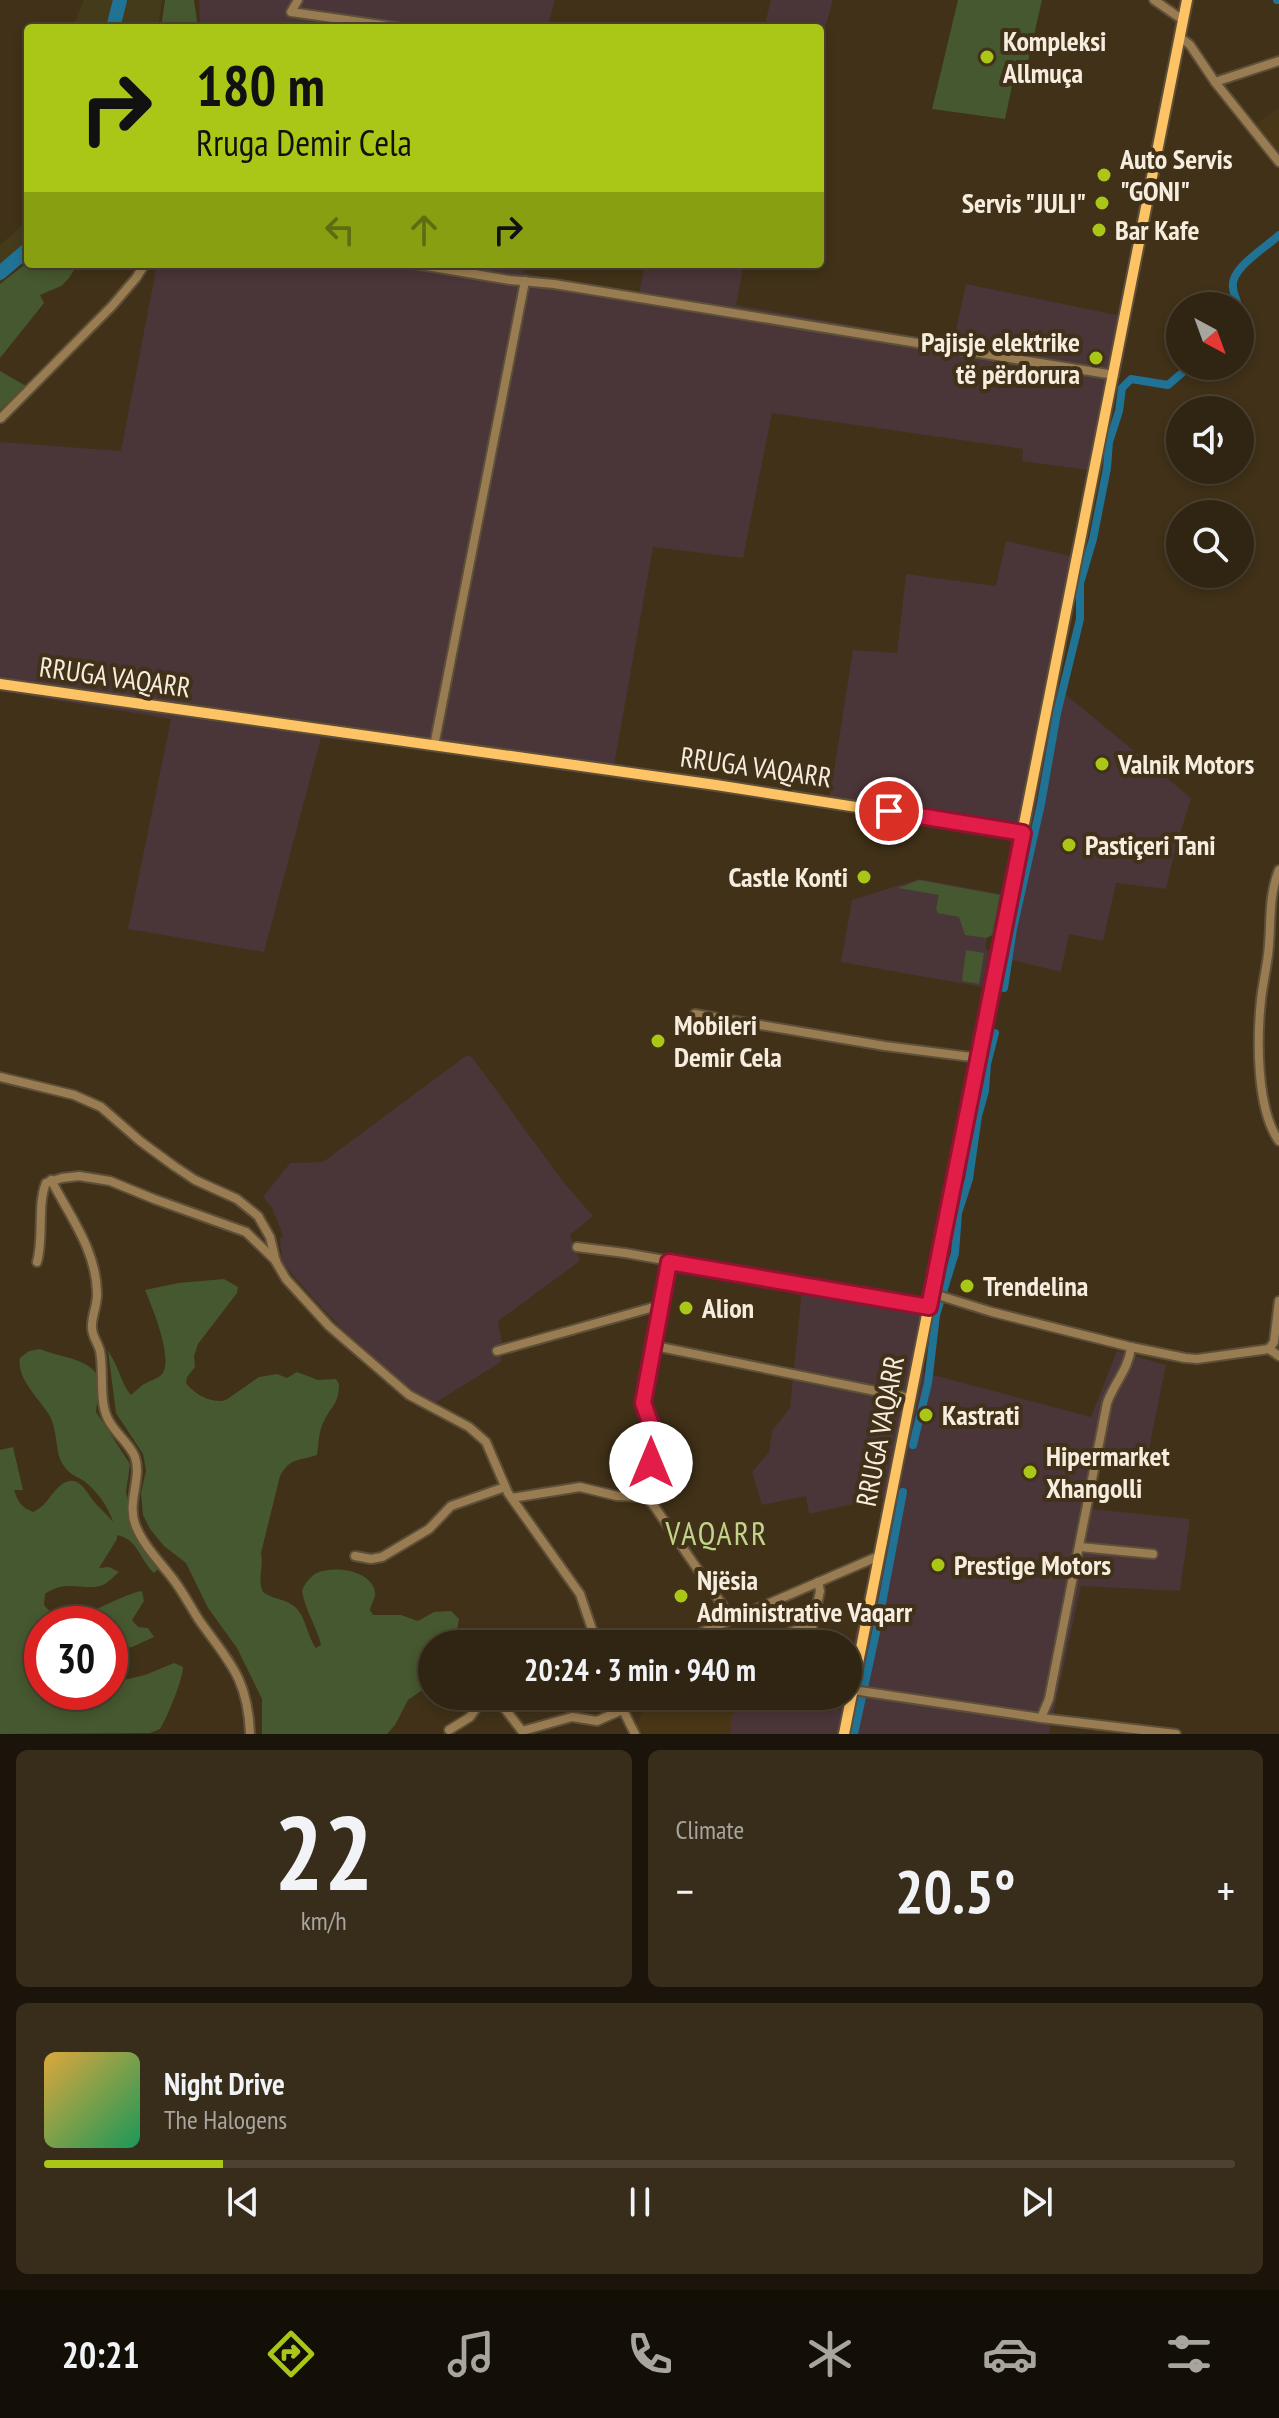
<!DOCTYPE html>
<html lang="en">
<head>
<meta charset="utf-8">
<style>
  body { margin:0; font-family:"PT Sans Narrow",sans-serif; background:#382d1b; color:#f1f3f6; height:100vh; display:flex; flex-direction:column; font-size:30px; white-space:nowrap }
  * { box-sizing:border-box; margin:0 }
  p { font-size:26px; color:#a8a59f }
  .icon { flex:none; width:44px; height:44px; fill:none; stroke:currentColor; stroke-width:2; stroke-linecap:round; stroke-linejoin:round }
  .map { position:relative; height:1734px; overflow:hidden }
  .details { display:flex; flex-direction:column; gap:16px; padding:16px; background:#1a140a; flex:1 }
  .details>* { flex:none }
  .hud { position:absolute; left:24px; top:24px; width:800px; height:244px; border-radius:8px; box-shadow:0 4px 12px #0003,0 0 0 2px #4b4232; background:#aac717; color:#111; overflow:hidden }
  .needle { width:52px; rotate:139deg }
  .buttons { position:absolute; left:1166px; top:292px; display:grid; gap:16px }
  .buttons a { display:grid; place-items:center; width:88px; height:88px; border-radius:50%; background:#302512; box-shadow:0 4px 12px #0003,0 0 0 2px #4b4232; font-size:40px }
  .speed { position:absolute; left:24px; top:1606px; display:flex; gap:16px; font-size:40px; font-weight:700; text-align:center }
  .speed>* { display:grid; place-content:center; width:104px; height:104px; border-radius:50%; background:#302512; box-shadow:0 4px 12px #0003,0 0 0 2px #4b4232; line-height:1 }
  .speed .limit { border:12px solid #d22; background:#fff; color:#111 }
  .pin { position:absolute; display:grid; place-items:center; width:68px; height:68px; color:#fff; margin:-34px; border:4px solid #fff; border-radius:50%; box-shadow:0 2px 8px #0007 }
  .me { position:absolute; width:88px; margin:-44px; rotate:0deg; stroke-linejoin:round; filter:drop-shadow(0 0 6px #0008) }
  .turn { display:flex; align-items:center; gap:28px; height:168px; padding:0 40px; font-size:36px }
  .turn .icon { width:104px; height:104px; stroke-width:2.5 }
  .turn b { display:block; font-size:56px; line-height:68px }
  .lanes { display:flex; align-items:center; height:76px; padding:0 40px; background:#0003; justify-content:center; gap:40px; direction:ltr }
  .lanes .off { opacity:.35 }
  .big { font-size:60px; font-weight:700; line-height:1.1 }
  .details .tile { flex:1; display:flex; flex-direction:column; justify-content:center; gap:12px; min-width:0; padding:0 28px; border-radius:12px; background:#382d1b }
  .details .dial { align-items:center; gap:0 }
  .dial b { font-size:104px; line-height:1 }
  .song { display:flex; align-items:center; gap:24px }
  .cover { width:96px; height:96px; border-radius:12px; background:linear-gradient(135deg,hsl(40 70% 55%),hsl(150 70% 35%)) }
  .played { height:8px; border-radius:4px; background:linear-gradient(90deg,#aac717 15%,#4b4232 15%) }
  .keys { display:flex; justify-content:space-around; direction:ltr }
  .heat { display:flex; justify-content:space-between; align-items:center; font-size:44px; direction:ltr }
  .details .tiles { flex:1; display:grid; gap:16px; grid-template-columns:1fr 1fr }
  .tile:last-child { grid-column:span 2 }
  .trip { position:absolute; left:418px; top:1630px; width:444px; height:80px; border-radius:40px; background:#302512; box-shadow:0 4px 12px #0003,0 0 0 2px #4b4232; font-weight:700; line-height:80px; text-align:center }
  .dock { display:flex; height:128px; justify-content:space-around; align-items:center; background:#130f07; color:#a8a59f }
  .dock .icon { width:56px; height:56px }
  .dock .active { color:#aac717 }
  .dock b { font-size:36px; color:#f1f3f6 }
  .map>svg:first-child { display:block }
</style>
</head>
<body>
<div class="map">
<svg width="1279" height="1734" viewBox="0 0 1279 1734">
  <rect width="100%" height="100%" fill="#403118"/>
  <!-- commercial -->
  <g fill="#4a3538">
    <path d="M 199,0 L 555,0 L 547,28 L 200,28 Z"/>
    <path d="M 771,0 L 833,0 L 820,46 L 820,28 L 764,28 Z"/>
    <path d="M 157,264 L 525,264 L 523,273 L 639,293 L 645,264 L 744,264 L 736,305 L 953,343 L 966,284 L 1126,317 L 1095,471 L 1022,461 L 1023,449 L 772,413 L 743,558 L 653,547 L 613,771 L 321,738 L 264,952 L 128,929 L 171,719 L 0,691 L 0,442 L 121,451 Z"/>
    <path d="M 1006,541 L 1078,558 L 1053,684 L 1191,798 L 1174,854 L 1166,889 L 1116,883 L 1103,941 L 1069,934 L 1061,972 L 999,957 L 1023,833 L 829,802 L 853,650 L 897,653 L 906,574 L 996,586 Z"/>
    <path d="M 919,879 L 1001,894 L 993,935 L 987,938 L 985,947 L 989,952 L 982,987 L 841,962 L 852,900 Z"/>
    <path d="M 467,1055 L 472,1057 L 564,1183 L 593,1216 L 570,1235 L 580,1261 L 498,1321 L 503,1348 L 501,1362 L 435,1403 L 412,1391 L 339,1326 L 304,1288 L 282,1262 L 280,1239 L 283,1235 L 272,1208 L 263,1197 L 290,1163 L 323,1162 Z"/>
    <path d="M 802,1289 L 924,1311 L 922,1372 L 1091,1417 L 1117,1351 L 1166,1365 L 1148,1454 L 1104,1449 L 1092,1509 L 1190,1519 L 1180,1591 L 1081,1586 L 1049,1734 L 731,1734 L 731,1714 L 741,1710 L 735,1696 L 803,1696 L 841,1701 L 843,1696 L 848,1696 L 848,1669 L 885,1497 L 809,1514 L 806,1496 L 762,1505 L 752,1472 L 769,1452 L 772,1431 L 790,1408 Z"/>
  </g>
  <!-- built -->
  <g fill="#483616">
    <path d="M 1279,108 L 1279,159 L 1254,125 Z"/>
    <path d="M 653,1696 L 735,1696 L 741,1711 L 731,1714 L 731,1734 L 642,1734 L 636,1724 Z"/>
  </g>
  <!-- green -->
  <g fill="#46582f">
    <path d="M 165,0 L 194,0 L 198,28 L 161,28 Z"/>
    <path d="M 958,0 L 1042,0 L 1022,87 L 1012,86 L 1005,119 L 932,109 Z"/>
    <path d="M 28,262 L 28,264 L 78,264 L 69,278 L 61,286 L 40,295 L 44,303 L 0,358 L 0,284 Z"/>
    <path d="M 0,371 L 26,386 C 16,394 10,403 0,410 Z"/>
    <path d="M 919,880 L 1000,895 L 992,935 L 986,938 L 965,935 L 959,917 L 938,913 L 936,909 L 939,895 L 898,888 Z"/>
    <path d="M 966,950 L 984,953 L 979,984 L 962,981 Z"/>
    <path d="M 224,1279 L 238,1287 L 237,1293 L 198,1344 L 194,1356 L 195,1367 L 187,1377 L 186,1383 C 195,1395 212,1404 226,1400 L 259,1377 L 277,1374 L 287,1378 L 297,1372 L 318,1380 L 336,1379 L 339,1384 C 339,1404 332,1405 324,1421 C 318,1432 319,1444 317,1455 C 300,1461 290,1457 280,1476 L 261,1553 C 264,1567 257,1579 263,1592 C 272,1599 285,1599 294,1606 C 306,1616 307,1636 316,1648 L 321,1645 C 317,1627 305,1610 302,1591 C 305,1583 311,1575 319,1572 C 336,1566 371,1570 375,1592 C 376,1597 371,1604 370,1610 L 373,1615 L 401,1615 L 418,1621 L 434,1612 L 451,1611 L 459,1619 L 457,1630 L 446,1644 L 432,1644 L 432,1683 L 408,1700 L 395,1725 L 387,1734 L 262,1734 L 262,1699 L 237,1648 L 208,1608 L 186,1563 L 164,1546 L 150,1529 L 143,1515 L 141,1493 L 146,1470 L 143,1454 L 116,1413 L 108,1351 C 118,1364 121,1384 131,1395 C 136,1391 140,1386 146,1383 C 151,1380 158,1379 162,1374 C 174,1360 152,1306 145,1290 L 178,1283 Z"/>
    <path d="M 40,1349 C 59,1358 100,1358 100,1387 C 100,1396 96,1404 96,1412 L 130,1464 L 126,1492 L 132,1525 L 161,1566 L 154,1573 C 140,1560 138,1539 117,1535 L 117,1539 L 99,1568 L 109,1567 L 119,1572 C 114,1576 109,1582 103,1585 C 84,1592 67,1578 45,1594 L 44,1605 C 67,1636 114,1595 142,1591 L 144,1601 L 132,1620 L 138,1627 L 148,1628 L 154,1637 L 132,1647 L 110,1650 L 110,1624 L 42,1624 L 42,1667 L 33,1675 L 37,1685 L 42,1686 L 42,1692 L 110,1692 L 110,1671 L 124,1680 L 145,1675 L 174,1663 L 183,1667 C 183,1679 167,1718 160,1729 L 150,1733 L 0,1734 L 0,1450 L 13,1447 L 23,1490 L 14,1490 C 18,1502 21,1507 33,1512 C 48,1505 49,1495 61,1485 C 78,1472 86,1492 95,1503 C 101,1509 108,1516 113,1522 C 108,1506 97,1491 84,1481 C 76,1476 69,1474 64,1466 C 54,1453 59,1430 48,1413 C 38,1398 16,1377 20,1358 L 29,1351 Z"/>
  </g>
  <!-- sand -->
  <g fill="#443b1b">
    <path d="M 84,0 L 162,0 L 158,28 L 72,28 Z"/>
    <path d="M 28,215 L 28,258 L 0,282 L 0,245 L 20,227 Z"/>
  </g>
  <g fill="none" stroke-linecap="round" stroke-linejoin="round">
    <!-- canal -->
    <g stroke="#207395" stroke-width="8">
      <path d="M 1277,0 L 1279,0"/>
      <path d="M 1238,306 C 1237,299 1233,294 1233,287 C 1230,268 1267,247 1279,235"/>
      <path d="M 1004,988 L 1013,929 L 1041,804 L 1057,713 L 1080,619 L 1080,583 L 1093,539 L 1107,468 L 1109,442 L 1119,411 L 1122,388 L 1131,379 L 1168,385 L 1190,366"/>
      <path d="M 913,1445 L 928,1383 L 936,1315 L 955,1253 L 958,1213 L 969,1179 L 978,1116 L 985,1091 L 987,1064 L 995,1033"/>
      <path d="M 854,1734 L 880,1614 L 903,1492"/>
    </g>
    <!-- river -->
    <g stroke="#207395" stroke-width="14">
      <path d="M 113,28 L 120,0"/>
      <path d="M 0,273 L 28,249"/>
    </g>
    <!-- minor casing -->
    <g stroke="#5d4f38" stroke-width="12">
      <g id="minor">
        <path d="M 298,0 L 291,12 L 402,28"/>
        <path d="M 1154,0 L 1183,20"/>
        <path d="M 1180,37 L 1190,45 L 1215,82 L 1279,162"/>
        <path d="M 1215,82 L 1279,61"/>
        <path d="M 415,264 L 510,280 L 554,284 L 1114,375"/>
        <path d="M 1,418 L 112,306 L 136,278 L 145,264"/>
        <path d="M 434,746 L 525,281"/>
        <path d="M 1279,870 C 1269,894 1271,919 1269,944 C 1268,963 1263,981 1261,1000 C 1257,1038 1256,1109 1279,1141"/>
        <path d="M 695,1014 L 885,1046 L 979,1058"/>
        <path d="M 0,1077 L 74,1095 L 101,1107 L 140,1141 L 174,1166 L 195,1180 L 237,1199 L 258,1216 L 270,1237 L 276,1262 L 286,1279 L 329,1326 L 409,1395 L 469,1427 L 486,1442 L 508,1493 L 580,1594 L 597,1644"/>
        <path d="M 51,1180 C 70,1216 96,1250 97,1292 C 98,1305 91,1316 92,1328 C 92,1336 98,1343 100,1351 C 104,1370 99,1399 107,1417 C 113,1432 129,1442 135,1457 C 142,1478 127,1502 135,1524 C 142,1544 160,1562 173,1579 C 183,1592 190,1606 199,1620 C 229,1662 248,1678 250,1734"/>
        <path d="M 577,1247 L 625,1253 L 929,1307"/>
        <path d="M 37,1262 C 44,1237 37,1204 46,1183 L 62,1178 L 79,1176 L 110,1181 L 154,1199 L 246,1232 L 276,1261"/>
        <path d="M 931,1293 L 992,1312 L 1131,1347 L 1185,1358 L 1197,1359 L 1269,1349 L 1279,1356"/>
        <path d="M 655,1346 L 910,1398"/>
        <path d="M 1269,1349 L 1274,1342 L 1279,1301"/>
        <path d="M 497,1351 L 661,1305"/>
        <path d="M 646,1497 L 653,1435 L 643,1403 L 669,1262"/>
        <path d="M 512,1498 L 580,1487 L 617,1496 L 646,1497 L 654,1506 L 732,1619"/>
        <path d="M 1080,1547 L 1153,1554"/>
        <path d="M 355,1556 L 371,1559 L 382,1557 L 429,1529 L 451,1506 L 505,1487"/>
        <path d="M 675,1644 L 879,1556"/>
        <path d="M 762,1644 L 813,1623 L 820,1591 L 818,1582"/>
        <path d="M 809,1644 L 813,1623"/>
        <path d="M 853,1690 L 1041,1718 L 1176,1734"/>
        <path d="M 616,1696 L 635,1734"/>
        <path d="M 1041,1718 L 1049,1699 L 1107,1403 C 1114,1383 1129,1369 1131,1347"/>
        <path d="M 449,1730 L 470,1717 L 480,1703 L 491,1699 L 502,1705 L 522,1731 L 572,1717 L 597,1721 L 622,1710"/>
      </g>
    </g>
    <!-- major casing -->
    <g stroke="#5d4f38" stroke-width="14">
      <g id="major">
        <path d="M 0,684 L 716,785 L 1023,833"/>
        <path d="M 844,1734 L 1187,0"/>
      </g>
    </g>
    <!-- minor -->
    <use href="#minor" stroke="#997c51" stroke-width="8"/>
    <!-- major -->
    <use href="#major" stroke="#fec365" stroke-width="10"/>
  </g>
  <g fill="none" stroke-linecap="round" stroke-linejoin="round">
    <!-- route casing -->
    <g stroke="#92132f" stroke-width="20">
      <path id="route" d="M 651,1463 L 653,1430 L 643,1403 L 669,1262 L 929,1307 L 1023,833 L 889,811"/>
    </g>
    <!-- route -->
    <use href="#route" stroke="#e11d48" stroke-width="14"/>
  </g>
  <!-- markers -->
  <g fill="#aac717" stroke="#403118" stroke-width="3">
    <circle cx="987" cy="57" r="8"/>
    <circle cx="1104" cy="175" r="8"/>
    <circle cx="1102" cy="203" r="8"/>
    <circle cx="1099" cy="230" r="8"/>
    <circle cx="1096" cy="358" r="8"/>
    <circle cx="1102" cy="764" r="8"/>
    <circle cx="1069" cy="845" r="8"/>
    <circle cx="864" cy="877" r="8"/>
    <circle cx="658" cy="1041" r="8"/>
    <circle cx="967" cy="1286" r="8"/>
    <circle cx="686" cy="1308" r="8"/>
    <circle cx="926" cy="1415" r="8"/>
    <circle cx="1030" cy="1472" r="8"/>
    <circle cx="938" cy="1565" r="8"/>
    <circle cx="681" cy="1596" r="8"/>
  </g>
  <g text-anchor="middle" stroke-width="8" stroke-linejoin="round" paint-order="stroke">
    <!-- poi labels -->
    <g font-size="28" font-weight="bold" fill="#f6edde" stroke="#403118" text-anchor="start">
      <text x="1003" y="51">Kompleksi<tspan x="1003" dy="32">Allmuça</tspan></text>
      <text x="1120" y="169">Auto Servis<tspan x="1120" dy="32">"GONI"</tspan></text>
      <text x="1086" y="213" text-anchor="end">Servis "JULI"</text>
      <text x="1115" y="240">Bar Kafe</text>
      <text x="1080" y="352" text-anchor="end">Pajisje elektrike<tspan x="1080" dy="32">të përdorura</tspan></text>
      <text x="1118" y="774">Valnik Motors</text>
      <text x="1085" y="855">Pastiçeri Tani</text>
      <text x="848" y="887" text-anchor="end">Castle Konti</text>
      <text x="674" y="1035">Mobileri<tspan x="674" dy="32">Demir Cela</tspan></text>
      <text x="983" y="1296">Trendelina</text>
      <text x="702" y="1318">Alion</text>
      <text x="942" y="1425">Kastrati</text>
      <text x="1046" y="1466">Hipermarket<tspan x="1046" dy="32">Xhangolli</tspan></text>
      <text x="954" y="1575">Prestige Motors</text>
      <text x="697" y="1590">Njësia<tspan x="697" dy="32">Administrative Vaqarr</tspan></text>
    </g>
    <!-- street labels -->
    <g font-size="28" fill="#f6edde" stroke="#403118">
      <text transform="translate(115 677) rotate(8)" y="10">RRUGA VAQARR</text>
      <text transform="translate(756 767) rotate(8)" y="10">RRUGA VAQARR</text>
      <text transform="translate(880 1431) rotate(-79)" y="10">RRUGA VAQARR</text>
    </g>
    <!-- quarter labels -->
    <g font-size="32" letter-spacing="2" fill="#c2d489" stroke="#403118">
      <text x="717" y="1545">VAQARR</text>
    </g>
  </g>
</svg>
<div class="buttons">
<a><svg class="needle" viewBox="-14 -14 28 28"><path d="M0-13l5 13h-10z" fill="#e53935"/><path d="M0 13l5-13h-10z" fill="#a8a59f"/></svg></a>
<a><svg class="icon" aria-label="sound" viewBox="0 0 24 24"><path d="M4 9h4l5-4v14l-5-4H4zM17 9q2 3 0 6"/></svg></a>
<a><svg class="icon" aria-label="search" viewBox="0 0 24 24"><circle cx="10" cy="10" r="6"/><path d="M15 15l6 6"/></svg></a>
</div>
<div class="speed"><div class="limit">30</div></div>
<div class="pin" style="left:889px;top:811px;background:#d93025"><svg class="icon" aria-label="arrive" viewBox="0 0 24 24"><path d="M6 21V4h12l-3 4 3 4H6"/></svg></div>
<svg class="me" style="left:651px;top:1463px" viewBox="-20 -20 40 40"><circle r="19" fill="#fff"/><path d="M0-13L10 11 0 6-10 11z" fill="#e11d48"/></svg>
<div class="trip">20:24 · 3 min · 940 m</div>
<div class="hud">
<div class="turn"><svg class="icon" aria-label="right" viewBox="0 0 24 24"><path d="M7 20v-9h11M14 6l5 5-5 5"/></svg><div><b>180 m</b>Rruga Demir Cela</div></div>
<div class="lanes"><svg class="icon off" aria-label="left" viewBox="0 0 24 24"><path d="M17 20v-9H6M10 6l-5 5 5 5"/></svg><svg class="icon off" aria-label="ahead" viewBox="0 0 24 24"><path d="M12 20V5M6 11l6-6 6 6"/></svg><svg class="icon" aria-label="right" viewBox="0 0 24 24"><path d="M7 20v-9h11M14 6l5 5-5 5"/></svg></div>
</div>
</div>
<section class="details">
<div class="tiles">
<div class="tile dial"><b>22</b><p>km/h</p></div>
<div class="tile"><p>Climate</p>
<div class="heat"><a>−</a><b class="big">20.5°</b><a>+</a></div>
</div>
<div class="tile">
<div class="song"><i class="cover"></i><div><b>Night Drive</b><p>The Halogens</p></div></div>
<div class="played"></div>
<div class="keys"><svg class="icon" aria-label="previous" viewBox="0 0 24 24"><path d="M18 5L8 12l10 7zM5 5v14"/></svg><svg class="icon" aria-label="pause" viewBox="0 0 24 24"><path d="M8 5v14M16 5v14"/></svg><svg class="icon" aria-label="next" viewBox="0 0 24 24"><path d="M6 5l10 7-10 7zM19 5v14"/></svg></div>
</div>
</div>
</section>
<nav class="dock">
<b>20:21</b>
<svg class="icon active" aria-label="directions" viewBox="0 0 24 24"><path d="M12 3l9 9-9 9-9-9zM9 14v-3h6M13 9l2 2-2 2"/></svg>
<svg class="icon" aria-label="music" viewBox="0 0 24 24"><path d="M9 18V5l10-2v13"/><circle cx="6" cy="18" r="3"/><circle cx="16" cy="16" r="3"/></svg>
<svg class="icon" aria-label="phone" viewBox="0 0 24 24"><path d="M5 4h4l2 5-3 2q2 4 5 5l2-3 5 2v4C11 20 4 13 5 4z"/></svg>
<svg class="icon" aria-label="climate" viewBox="0 0 24 24"><path d="M12 3v18M4 7l16 10M4 17L20 7"/></svg>
<svg class="icon" aria-label="car" viewBox="0 0 24 24"><path d="M5 17H2v-5l4-1 3-4h7l3 4 3 1v5h-3M9 17h6M6 11h13"/><circle cx="7" cy="17" r="2"/><circle cx="17" cy="17" r="2"/></svg>
<svg class="icon" aria-label="filters" viewBox="0 0 24 24"><path d="M4 7h16M4 17h16"/><circle cx="9" cy="7" r="2"/><circle cx="15" cy="17" r="2"/></svg>
</nav>
</body>
</html>
